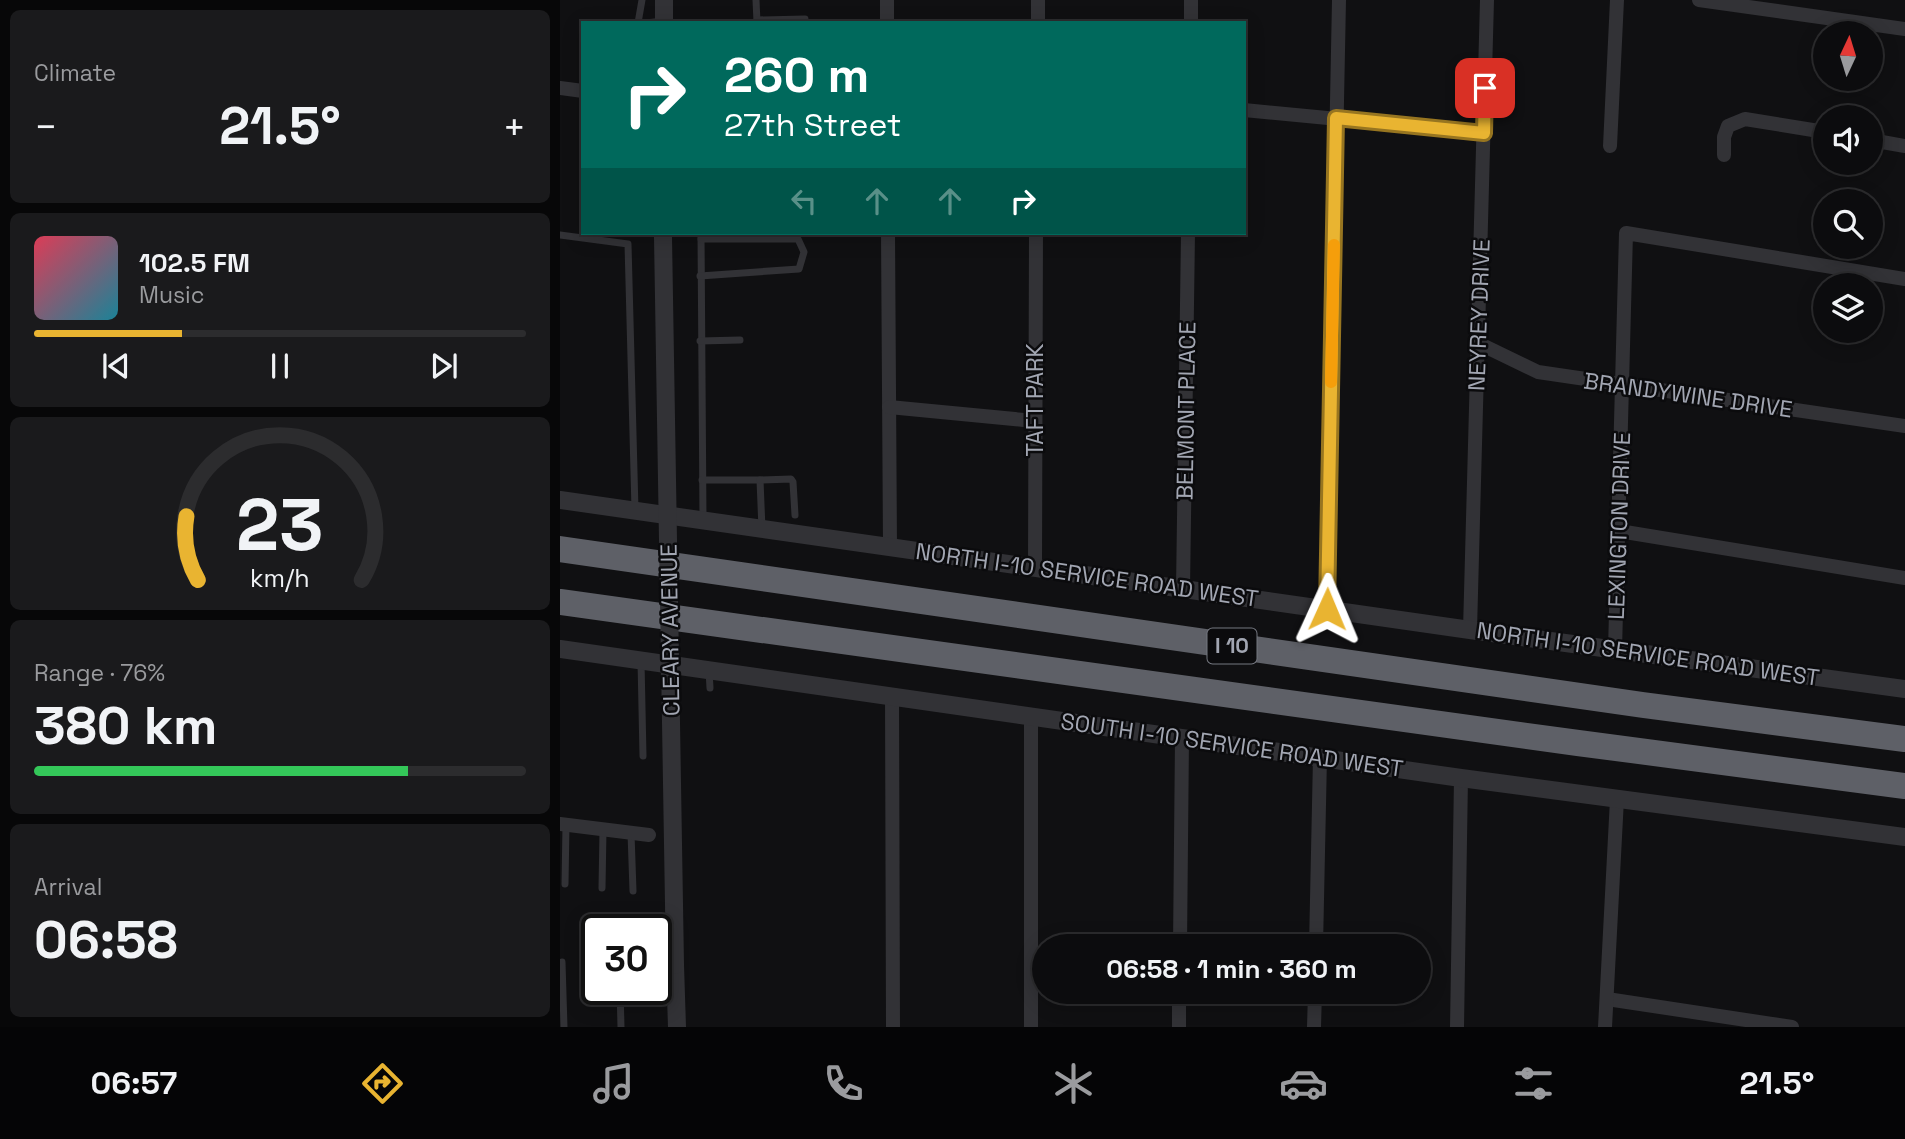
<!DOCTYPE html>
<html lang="en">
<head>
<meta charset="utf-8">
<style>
  body { margin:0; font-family:"Space Grotesk",sans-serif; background:#1a1a1c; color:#f1f3f6; height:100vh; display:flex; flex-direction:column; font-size:26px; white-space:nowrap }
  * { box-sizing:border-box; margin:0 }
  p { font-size:23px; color:#9a9b9e }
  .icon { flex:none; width:38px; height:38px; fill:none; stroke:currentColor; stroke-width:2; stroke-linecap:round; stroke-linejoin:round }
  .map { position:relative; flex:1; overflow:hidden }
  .details { display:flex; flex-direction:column; gap:10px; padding:10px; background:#070708; width:560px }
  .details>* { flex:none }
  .banner { position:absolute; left:21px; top:21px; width:665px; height:214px; border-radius:0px; box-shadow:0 4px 18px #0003,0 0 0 2px #2c2c2e; background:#00695c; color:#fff; overflow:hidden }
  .needle { width:46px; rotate:4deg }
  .buttons { position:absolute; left:1253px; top:21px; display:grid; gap:14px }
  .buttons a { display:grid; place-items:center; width:70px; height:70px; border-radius:50%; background:#0c0c0e; box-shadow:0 4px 18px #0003,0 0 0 2px #2c2c2e; font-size:35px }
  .speed { position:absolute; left:21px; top:914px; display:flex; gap:14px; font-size:35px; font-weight:700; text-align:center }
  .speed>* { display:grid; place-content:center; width:91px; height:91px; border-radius:50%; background:#0c0c0e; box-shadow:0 4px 18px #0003,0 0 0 2px #2c2c2e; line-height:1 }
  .speed .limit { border:4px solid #111; border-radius:10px; background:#fff; color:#111 }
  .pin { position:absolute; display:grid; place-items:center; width:60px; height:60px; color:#fff; margin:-30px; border-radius:14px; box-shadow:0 4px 10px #0006 }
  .me { position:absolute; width:77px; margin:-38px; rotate:1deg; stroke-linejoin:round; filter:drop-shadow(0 0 5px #0008) }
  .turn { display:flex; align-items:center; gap:24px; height:147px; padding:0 28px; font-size:32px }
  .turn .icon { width:91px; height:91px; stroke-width:2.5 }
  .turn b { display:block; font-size:49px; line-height:60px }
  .lanes { display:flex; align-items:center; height:66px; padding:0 28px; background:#0003; justify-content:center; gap:35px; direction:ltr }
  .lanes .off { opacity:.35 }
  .big { font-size:52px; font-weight:800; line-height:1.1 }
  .details .card { flex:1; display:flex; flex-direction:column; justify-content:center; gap:10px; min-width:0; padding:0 24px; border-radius:10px; background:#1a1a1c }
  .details .dial { align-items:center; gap:0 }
  .dial svg { height:182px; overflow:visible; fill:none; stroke:#2c2c2e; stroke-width:7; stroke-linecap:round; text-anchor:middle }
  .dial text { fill:#f1f3f6; stroke:none }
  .song { display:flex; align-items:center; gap:21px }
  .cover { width:84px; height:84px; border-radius:10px; background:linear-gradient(135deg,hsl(350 70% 55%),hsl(190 70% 35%)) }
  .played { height:7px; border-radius:4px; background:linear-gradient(90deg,#e9b431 30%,#2c2c2e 30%) }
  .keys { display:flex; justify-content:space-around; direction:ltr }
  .heat { display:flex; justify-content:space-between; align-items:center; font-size:38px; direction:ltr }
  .charge { height:10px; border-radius:5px; background:linear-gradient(90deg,#34c759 76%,#2c2c2e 0) }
  .trip { position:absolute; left:472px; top:934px; width:399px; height:70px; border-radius:35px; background:#0c0c0e; box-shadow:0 4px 18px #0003,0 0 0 2px #2c2c2e; font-weight:800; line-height:70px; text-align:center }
  .tabs { display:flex; height:112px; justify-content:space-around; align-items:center; background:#050506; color:#9a9b9e }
  .tabs .icon { width:49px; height:49px }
  .tabs .current { color:#e9b431 }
  .tabs b { font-size:32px; color:#f1f3f6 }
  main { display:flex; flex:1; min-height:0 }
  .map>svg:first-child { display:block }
</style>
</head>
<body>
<main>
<section class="details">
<div class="card"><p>Climate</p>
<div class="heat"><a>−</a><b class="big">21.5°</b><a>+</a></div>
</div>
<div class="card">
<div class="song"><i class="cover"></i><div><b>102.5 FM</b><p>Music</p></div></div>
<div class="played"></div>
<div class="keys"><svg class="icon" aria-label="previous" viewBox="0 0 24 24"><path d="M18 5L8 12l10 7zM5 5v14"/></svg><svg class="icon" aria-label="pause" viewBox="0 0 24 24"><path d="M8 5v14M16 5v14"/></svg><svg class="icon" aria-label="next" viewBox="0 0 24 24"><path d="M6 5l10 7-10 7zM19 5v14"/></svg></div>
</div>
<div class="card dial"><svg viewBox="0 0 100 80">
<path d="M14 69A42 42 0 1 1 86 69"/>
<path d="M14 69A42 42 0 0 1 9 41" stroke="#e9b431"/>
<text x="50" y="56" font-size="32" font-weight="700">23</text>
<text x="50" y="72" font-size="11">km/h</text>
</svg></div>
<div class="card"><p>Range · 76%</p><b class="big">380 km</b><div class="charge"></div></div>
<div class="card"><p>Arrival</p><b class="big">06:58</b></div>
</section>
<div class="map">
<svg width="1345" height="1027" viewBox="0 0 1345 1027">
  <rect width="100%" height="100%" fill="#101012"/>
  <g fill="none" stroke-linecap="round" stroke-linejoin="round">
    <!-- service -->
    <g stroke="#323236" stroke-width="7">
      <path d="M 196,0 L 197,22"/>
      <path d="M 197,20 L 245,19"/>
      <path d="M 78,23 L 82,0"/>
      <path d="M 86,23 L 103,21"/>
      <path d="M 141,233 L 143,519"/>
      <path d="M 0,235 L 68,244 L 75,510"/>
      <path d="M 140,276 L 239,269 L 244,252 L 238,239 L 141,239"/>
      <path d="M 140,341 L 180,340"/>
      <path d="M 142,480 L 200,480 L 202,529"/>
      <path d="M 200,480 L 231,479 L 233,482 L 235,515"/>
      <path d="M 81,661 L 83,756"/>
      <path d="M 149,671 L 150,688"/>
      <path d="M 71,833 L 73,891"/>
      <path d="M 5,884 L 6,825"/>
      <path d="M 42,888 L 43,830"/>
      <path d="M 2,962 L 4,1027"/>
      <path d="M 60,989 L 61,1027"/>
    </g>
    <!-- minor -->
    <g stroke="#323236" stroke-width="14">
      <path d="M 327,0 L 327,23"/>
      <path d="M 1139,0 L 1345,29"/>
      <path d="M 478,23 L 478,0"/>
      <path d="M 631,23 L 631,0"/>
      <path d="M 0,88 L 23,91"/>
      <path d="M 684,110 L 924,133"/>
      <path d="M 1311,140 L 1345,146"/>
      <path d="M 1050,146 L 1057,0"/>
      <path d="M 1164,155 L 1164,137 L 1168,126 L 1185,119 L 1265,132"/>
      <path d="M 328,233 L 330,547"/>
      <path d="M 918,343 L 978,372 L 1345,426"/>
      <path d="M 329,407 L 475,421"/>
      <path d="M 1059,531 L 1345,578"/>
      <path d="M 475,568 L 476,233"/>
      <path d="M 623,589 L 628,233"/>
      <path d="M 767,609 L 779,0"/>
      <path d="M 910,630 L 927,0"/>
      <path d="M 1055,650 L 1066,233 L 1345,279"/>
      <path d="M 332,696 L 333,1027"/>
      <path d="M 471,716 L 471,1027"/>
      <path d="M 0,824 L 89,835"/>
      <path d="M 620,947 L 622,738"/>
      <path d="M 756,947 L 760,757"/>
      <path d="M 1047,999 L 1232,1027"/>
      <path d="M 619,1027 L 619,992"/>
      <path d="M 754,1027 L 755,992"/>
      <path d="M 897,1027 L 901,778"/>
      <path d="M 1045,1027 L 1057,799"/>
    </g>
    <!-- tertiary -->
    <g stroke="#323236" stroke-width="18">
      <path d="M 104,0 L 104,23"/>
      <path d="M 0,500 L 910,630 L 1345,689"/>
      <path d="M 0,649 L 901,778 L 1345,837"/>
      <path d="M 115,965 L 117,1027"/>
    </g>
    <!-- motorway -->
    <g stroke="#5e6067" stroke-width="26">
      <path d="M 0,549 L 1083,705 L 1345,739"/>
      <path d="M 0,602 L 1018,743 L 1345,786"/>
    </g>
    <!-- tertiary-bridge -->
    <path stroke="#323236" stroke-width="18" d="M 103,237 L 115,965"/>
  </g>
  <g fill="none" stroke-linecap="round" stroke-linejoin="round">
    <!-- route casing -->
    <g stroke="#977520" stroke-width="18">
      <path id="route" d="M 767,609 L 776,118 L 924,133 L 925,88"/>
    </g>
    <!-- route -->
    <use href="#route" stroke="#e9b431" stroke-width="12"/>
    <!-- slow -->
    <path stroke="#f59e0b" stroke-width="12" d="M 771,382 L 774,245"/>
  </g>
  <g text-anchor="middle" stroke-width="5" stroke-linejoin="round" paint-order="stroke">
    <!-- shield labels -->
    <rect fill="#0b0b0d" stroke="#757880" stroke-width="2" x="647.5" y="628.5" width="49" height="35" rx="5"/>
    <g font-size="21" font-weight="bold" fill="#a2a6b2">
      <text x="672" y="653">I 10</text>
    </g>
    <!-- street labels -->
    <g font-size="23" fill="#a2a6b2" stroke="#0b0b0d">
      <text transform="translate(919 315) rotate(-88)" y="8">NEYREY DRIVE</text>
      <text transform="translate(1128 395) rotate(8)" y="8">BRANDYWINE DRIVE</text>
      <text transform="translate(475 400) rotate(-90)" y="8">TAFT PARK</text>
      <text transform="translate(626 411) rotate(-89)" y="8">BELMONT PLACE</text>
      <text transform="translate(1059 526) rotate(-88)" y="8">LEXINGTON DRIVE</text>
      <text transform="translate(527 575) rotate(8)" y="8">NORTH I-10 SERVICE ROAD WEST</text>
      <text transform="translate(110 630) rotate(-91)" y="8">CLEARY AVENUE</text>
      <text transform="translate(1088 654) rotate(8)" y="8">NORTH I-10 SERVICE ROAD WEST</text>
      <text transform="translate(672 745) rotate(8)" y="8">SOUTH I-10 SERVICE ROAD WEST</text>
    </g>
  </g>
</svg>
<div class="buttons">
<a><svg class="needle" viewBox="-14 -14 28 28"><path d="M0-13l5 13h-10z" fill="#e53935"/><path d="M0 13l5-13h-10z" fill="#9a9b9e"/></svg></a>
<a><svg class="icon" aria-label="sound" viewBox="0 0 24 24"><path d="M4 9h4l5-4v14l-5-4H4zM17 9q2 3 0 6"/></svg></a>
<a><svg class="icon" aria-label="search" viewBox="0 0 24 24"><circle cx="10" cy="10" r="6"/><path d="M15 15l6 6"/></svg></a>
<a><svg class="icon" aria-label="layers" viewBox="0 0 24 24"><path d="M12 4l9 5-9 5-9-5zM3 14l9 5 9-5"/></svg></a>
</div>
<div class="speed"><div class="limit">30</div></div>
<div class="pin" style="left:925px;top:88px;background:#d93025"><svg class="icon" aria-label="arrive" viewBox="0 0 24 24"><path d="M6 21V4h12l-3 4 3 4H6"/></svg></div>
<svg class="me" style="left:767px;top:609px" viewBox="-20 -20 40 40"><path d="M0-17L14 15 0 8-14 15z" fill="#e9b431" stroke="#fff" stroke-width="4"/></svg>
<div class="trip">06:58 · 1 min · 360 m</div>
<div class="banner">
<div class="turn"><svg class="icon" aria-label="right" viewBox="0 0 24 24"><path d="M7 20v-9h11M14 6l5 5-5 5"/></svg><div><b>260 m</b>27th Street</div></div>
<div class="lanes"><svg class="icon off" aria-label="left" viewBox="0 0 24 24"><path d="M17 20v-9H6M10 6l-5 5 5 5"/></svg><svg class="icon off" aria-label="ahead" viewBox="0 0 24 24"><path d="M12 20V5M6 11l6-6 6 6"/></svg><svg class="icon off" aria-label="ahead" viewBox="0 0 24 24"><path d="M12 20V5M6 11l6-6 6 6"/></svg><svg class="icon" aria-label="right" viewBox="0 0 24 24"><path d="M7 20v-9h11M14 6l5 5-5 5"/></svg></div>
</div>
</div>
</main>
<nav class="tabs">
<b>06:57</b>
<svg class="icon current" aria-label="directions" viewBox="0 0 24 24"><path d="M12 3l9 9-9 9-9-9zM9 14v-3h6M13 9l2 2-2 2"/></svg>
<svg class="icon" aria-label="music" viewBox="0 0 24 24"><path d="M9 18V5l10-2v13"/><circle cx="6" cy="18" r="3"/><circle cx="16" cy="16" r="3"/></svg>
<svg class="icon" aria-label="phone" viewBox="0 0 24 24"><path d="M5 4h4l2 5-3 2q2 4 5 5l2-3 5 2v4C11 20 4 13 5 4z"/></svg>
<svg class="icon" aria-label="climate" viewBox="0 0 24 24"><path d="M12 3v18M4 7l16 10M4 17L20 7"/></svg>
<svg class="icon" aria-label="car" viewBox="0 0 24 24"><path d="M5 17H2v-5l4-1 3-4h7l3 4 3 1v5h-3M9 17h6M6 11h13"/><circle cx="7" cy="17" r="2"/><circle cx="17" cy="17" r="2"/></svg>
<svg class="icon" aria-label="filters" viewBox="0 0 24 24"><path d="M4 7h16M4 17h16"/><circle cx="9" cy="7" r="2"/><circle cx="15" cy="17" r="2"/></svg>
<b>21.5°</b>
</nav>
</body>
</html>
